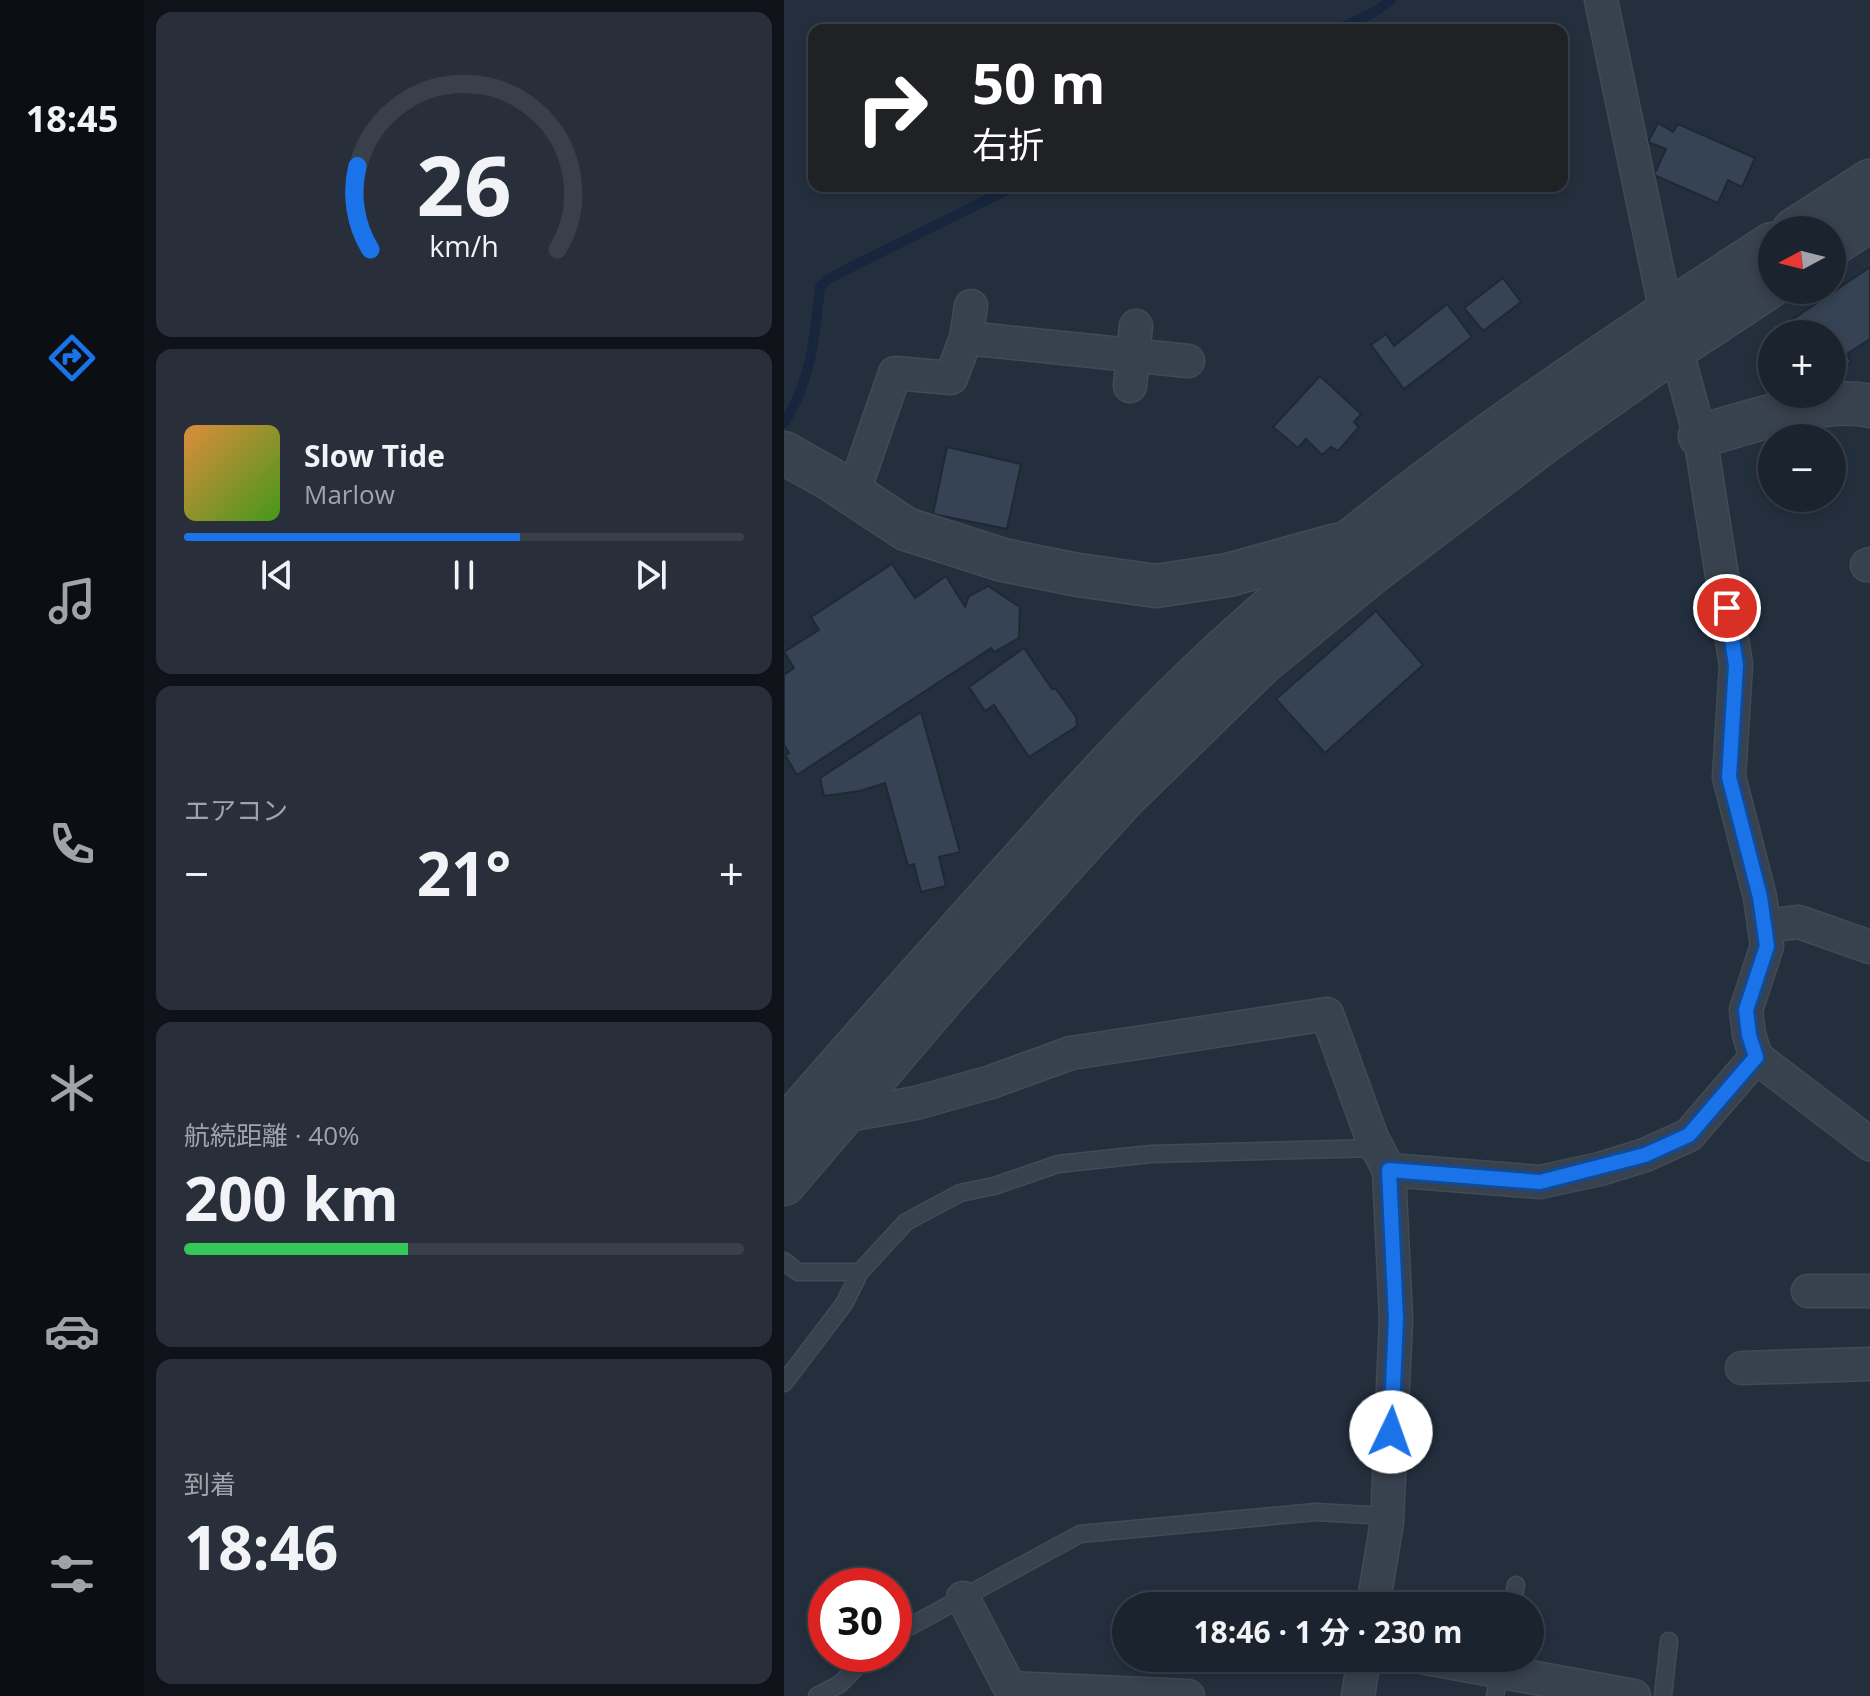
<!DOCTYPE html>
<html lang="ja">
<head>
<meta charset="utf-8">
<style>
  body { margin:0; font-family:"Open Sans","Noto Sans JP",sans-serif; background:#282f3a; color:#f1f3f6; height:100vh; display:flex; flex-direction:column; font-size:30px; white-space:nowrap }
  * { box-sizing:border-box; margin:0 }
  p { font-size:26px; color:#a0a4aa }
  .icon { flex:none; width:44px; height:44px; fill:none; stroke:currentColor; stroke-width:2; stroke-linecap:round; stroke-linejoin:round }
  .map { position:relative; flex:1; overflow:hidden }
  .sheet { display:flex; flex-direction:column; gap:12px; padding:12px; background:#0f1319; width:640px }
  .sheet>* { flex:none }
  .top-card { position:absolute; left:24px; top:24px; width:760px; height:168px; border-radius:16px; box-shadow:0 4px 12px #0003,0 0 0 2px #39404a; background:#202124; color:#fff; overflow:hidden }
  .needle { width:52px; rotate:263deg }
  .tools { position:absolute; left:974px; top:216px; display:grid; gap:16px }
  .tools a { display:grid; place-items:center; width:88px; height:88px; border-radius:50%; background:#1b232e; box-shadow:0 4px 12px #0003,0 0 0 2px #39404a; font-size:40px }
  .speed { position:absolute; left:24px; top:1568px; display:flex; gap:16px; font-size:40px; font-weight:700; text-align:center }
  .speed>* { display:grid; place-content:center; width:104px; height:104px; border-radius:50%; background:#1b232e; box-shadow:0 4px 12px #0003,0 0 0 2px #39404a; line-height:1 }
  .speed .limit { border:12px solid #d22; background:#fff; color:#111 }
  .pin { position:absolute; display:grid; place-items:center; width:68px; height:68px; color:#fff; margin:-34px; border:4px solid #fff; border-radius:50%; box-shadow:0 2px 8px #0007 }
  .me { position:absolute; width:88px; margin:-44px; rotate:3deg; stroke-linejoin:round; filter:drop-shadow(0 0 6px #0008) }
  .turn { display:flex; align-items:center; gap:28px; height:168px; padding:0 32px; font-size:36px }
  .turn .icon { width:104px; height:104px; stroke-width:2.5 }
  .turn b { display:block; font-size:56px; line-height:68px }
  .big { font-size:60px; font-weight:700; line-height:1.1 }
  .sheet .widget { flex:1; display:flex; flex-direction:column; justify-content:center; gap:12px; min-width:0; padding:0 28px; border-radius:16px; background:#282f3a }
  .sheet .dial { align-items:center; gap:0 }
  .dial svg { height:208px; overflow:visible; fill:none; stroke:#39404a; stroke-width:7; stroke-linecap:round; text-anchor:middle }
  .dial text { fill:#f1f3f6; stroke:none }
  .song { display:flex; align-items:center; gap:24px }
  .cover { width:96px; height:96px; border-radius:12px; background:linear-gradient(135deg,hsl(30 70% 55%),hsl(100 70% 35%)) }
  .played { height:8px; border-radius:4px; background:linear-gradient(90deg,#1a73e8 60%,#39404a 60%) }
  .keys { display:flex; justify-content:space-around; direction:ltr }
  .heat { display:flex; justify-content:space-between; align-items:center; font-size:44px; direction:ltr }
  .charge { height:12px; border-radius:6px; background:linear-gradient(90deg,#34c759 40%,#39404a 0) }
  .trip { position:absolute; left:328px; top:1592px; width:432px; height:80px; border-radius:40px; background:#1b232e; box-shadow:0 4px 12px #0003,0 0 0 2px #39404a; font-weight:700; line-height:80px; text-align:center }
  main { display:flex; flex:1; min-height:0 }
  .dock { display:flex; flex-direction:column; width:144px; justify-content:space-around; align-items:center; background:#0b0e12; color:#a0a4aa }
  .dock .icon { width:56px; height:56px }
  .dock .on { color:#1a73e8 }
  .dock b { font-size:36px; color:#f1f3f6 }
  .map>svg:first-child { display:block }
</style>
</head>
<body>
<main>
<nav class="dock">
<b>18:45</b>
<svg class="icon on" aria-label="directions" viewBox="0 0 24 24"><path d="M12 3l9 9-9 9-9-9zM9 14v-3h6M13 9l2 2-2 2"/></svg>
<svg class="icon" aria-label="music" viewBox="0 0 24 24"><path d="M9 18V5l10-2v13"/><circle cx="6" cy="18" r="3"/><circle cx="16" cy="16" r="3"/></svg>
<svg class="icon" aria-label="phone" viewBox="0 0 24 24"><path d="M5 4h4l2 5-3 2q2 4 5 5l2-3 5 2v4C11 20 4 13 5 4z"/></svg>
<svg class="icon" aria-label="climate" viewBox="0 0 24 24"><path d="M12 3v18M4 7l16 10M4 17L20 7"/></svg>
<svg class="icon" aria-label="car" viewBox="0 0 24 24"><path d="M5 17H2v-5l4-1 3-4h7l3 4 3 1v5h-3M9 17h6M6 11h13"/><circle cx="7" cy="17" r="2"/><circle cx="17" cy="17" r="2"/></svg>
<svg class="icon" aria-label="filters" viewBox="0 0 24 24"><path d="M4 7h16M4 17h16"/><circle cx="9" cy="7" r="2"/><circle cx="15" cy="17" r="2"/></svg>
</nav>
<section class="sheet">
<div class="widget dial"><svg viewBox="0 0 100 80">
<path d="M14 69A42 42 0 1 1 86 69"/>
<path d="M14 69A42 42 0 0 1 9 37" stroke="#1a73e8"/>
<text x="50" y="56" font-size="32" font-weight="700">26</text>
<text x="50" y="72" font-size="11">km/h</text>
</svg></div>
<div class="widget">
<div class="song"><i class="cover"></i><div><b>Slow Tide</b><p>Marlow</p></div></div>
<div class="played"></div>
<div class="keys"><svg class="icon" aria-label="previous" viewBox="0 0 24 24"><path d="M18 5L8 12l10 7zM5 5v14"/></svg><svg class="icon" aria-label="pause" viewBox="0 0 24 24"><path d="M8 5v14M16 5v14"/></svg><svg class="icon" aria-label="next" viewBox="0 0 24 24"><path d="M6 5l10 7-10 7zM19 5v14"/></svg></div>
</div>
<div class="widget"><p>エアコン</p>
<div class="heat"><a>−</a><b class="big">21°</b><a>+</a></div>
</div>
<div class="widget"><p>航続距離 · 40%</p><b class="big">200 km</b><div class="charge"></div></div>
<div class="widget"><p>到着</p><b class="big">18:46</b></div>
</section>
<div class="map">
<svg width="1086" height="1696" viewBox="0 0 1086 1696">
  <rect width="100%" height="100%" fill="#242f3e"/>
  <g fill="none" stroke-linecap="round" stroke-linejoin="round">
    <!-- stream -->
    <g stroke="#17263c" stroke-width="10">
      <path d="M 553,30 L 592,11 L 607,0"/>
      <path d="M 0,423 C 27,382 31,335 36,287 L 44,279 L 69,266 L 231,186"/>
    </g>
  </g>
  <!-- building -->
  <g fill="#364354" stroke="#1f2835" stroke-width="2">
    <path d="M 874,123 L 889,132 L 894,124 L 971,158 L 958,187 L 944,180 L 934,203 L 870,175 L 882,149 L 864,142 Z"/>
    <path d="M 1086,267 L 1086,339 L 1063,354 L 1067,362 L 1048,376 L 1048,334 L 988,334 L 988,339 L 985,335 Z"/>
    <path d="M 719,278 L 737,302 L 699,331 L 680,308 Z"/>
    <path d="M 663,304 L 688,337 L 620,389 L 587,345 L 602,334 L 610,346 Z"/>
    <path d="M 536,376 L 577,414 L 570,422 L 575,427 L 554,451 L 547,447 L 538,455 L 522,439 L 514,448 L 489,427 Z"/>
    <path d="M 163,447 L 237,464 L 223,529 L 149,514 Z"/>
    <path d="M 108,564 L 131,598 L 162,576 L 181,607 L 185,596 L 204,586 L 236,607 L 235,638 L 210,652 L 207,648 L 13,775 L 1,755 L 5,753 L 0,745 L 0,675 L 10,668 L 0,652 L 35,630 L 27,617 Z"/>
    <path d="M 592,611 L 639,665 L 541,753 L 492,699 Z"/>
    <path d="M 240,648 L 268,689 L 272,689 L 292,717 L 293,726 L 245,757 L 210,705 L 201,711 L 185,687 Z"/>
    <path d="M 137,712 L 176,852 L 155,857 L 162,886 L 137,892 L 130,864 L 124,866 L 101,783 L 76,791 L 40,796 L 36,778 Z"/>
  </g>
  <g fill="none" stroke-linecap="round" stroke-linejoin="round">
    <!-- service casing -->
    <g stroke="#414a57" stroke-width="19">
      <g id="service">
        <path d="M 0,1261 L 14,1272 L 76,1272 L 60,1304 L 0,1383"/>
        <path d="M 76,1272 L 122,1222 L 176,1193 L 210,1186 L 274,1164 L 367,1154 L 593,1148"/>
        <path d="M 728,1606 L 732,1585"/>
        <path d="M 110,1635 L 296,1534 L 532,1512 L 603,1516"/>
        <path d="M 33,1696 L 56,1684 L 85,1654"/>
        <path d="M 711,1696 L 717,1666"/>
        <path d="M 879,1696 L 885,1641"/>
      </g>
    </g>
    <!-- minor casing -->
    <g stroke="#414a57" stroke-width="35">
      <g id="minor">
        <path d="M 817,0 L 882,312 L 916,436 L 952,665 L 945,777 L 976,897 L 983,946 L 962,1010 L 965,1035 L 972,1057 L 1086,1144"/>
        <path d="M 182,338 L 187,306"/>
        <path d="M 346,386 L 352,326"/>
        <path d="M 69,494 L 111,373 L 167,378 L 182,338 L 404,361"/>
        <path d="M 1083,565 L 1086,564"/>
        <path d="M 980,926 L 1015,922 L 1086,947"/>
        <path d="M 47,1118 L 132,1103 L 207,1082 L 287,1053 L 543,1014 L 588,1138 L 605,1170"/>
        <path d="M 1024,1291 L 1086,1291"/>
        <path d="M 958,1368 L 1086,1364"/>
        <path d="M 179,1598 L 230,1696"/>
        <path d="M 589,1606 L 603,1522 L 612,1319 L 605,1170 L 756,1182 L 816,1169 L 861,1155 L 905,1135 L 972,1057"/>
        <path d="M 642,1658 L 850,1696"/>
        <path d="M 228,1688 L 404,1696"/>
        <path d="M 574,1696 L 580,1658"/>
      </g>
    </g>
    <!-- tertiary casing -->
    <g stroke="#414a57" stroke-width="45">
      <g id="tertiary">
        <path d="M 1010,230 L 1086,181"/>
        <path d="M 1048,245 L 1086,220"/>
        <path d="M 916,436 C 961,424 1041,395 1086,406"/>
        <path d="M 0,453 L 48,480 L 122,529 L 219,560 L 294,575 L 372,586 L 444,575 L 553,545"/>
        <path d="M 0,1129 C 79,1038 159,948 240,858 C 308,782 378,705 454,637 C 618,488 802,364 988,244"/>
        <path d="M 0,1184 L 164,992 L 340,798 L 477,664 L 590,571 L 760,442 L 891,349 L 988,285"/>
      </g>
    </g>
    <!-- service -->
    <use href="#service" stroke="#38414e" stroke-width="16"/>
    <!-- minor -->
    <use href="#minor" stroke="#38414e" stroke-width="32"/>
    <!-- tertiary -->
    <use href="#tertiary" stroke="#38414e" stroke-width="42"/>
  </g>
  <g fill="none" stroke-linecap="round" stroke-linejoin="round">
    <!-- route casing -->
    <g stroke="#114b97" stroke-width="20">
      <path id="route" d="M 607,1432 L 612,1319 L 605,1170 L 756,1182 L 861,1155 L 905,1135 L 972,1057 L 965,1035 L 962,1010 L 983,946 L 976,897 L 945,777 L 952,665 L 943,608"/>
    </g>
    <!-- route -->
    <use href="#route" stroke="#1a73e8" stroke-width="14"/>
  </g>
</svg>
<div class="tools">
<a><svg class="needle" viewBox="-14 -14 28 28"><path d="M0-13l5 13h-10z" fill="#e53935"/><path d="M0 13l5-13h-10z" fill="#a0a4aa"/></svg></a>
<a>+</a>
<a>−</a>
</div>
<div class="speed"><div class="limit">30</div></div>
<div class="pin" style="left:943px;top:608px;background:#d93025"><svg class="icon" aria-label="arrive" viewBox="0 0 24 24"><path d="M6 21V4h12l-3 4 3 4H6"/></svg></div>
<svg class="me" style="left:607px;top:1432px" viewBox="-20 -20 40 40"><circle r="19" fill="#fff"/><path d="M0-13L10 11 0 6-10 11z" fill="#1a73e8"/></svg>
<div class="trip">18:46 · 1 分 · 230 m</div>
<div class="top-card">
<div class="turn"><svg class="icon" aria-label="right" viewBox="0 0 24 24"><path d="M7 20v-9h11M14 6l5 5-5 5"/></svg><div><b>50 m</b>右折</div></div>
</div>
</div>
</main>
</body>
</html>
